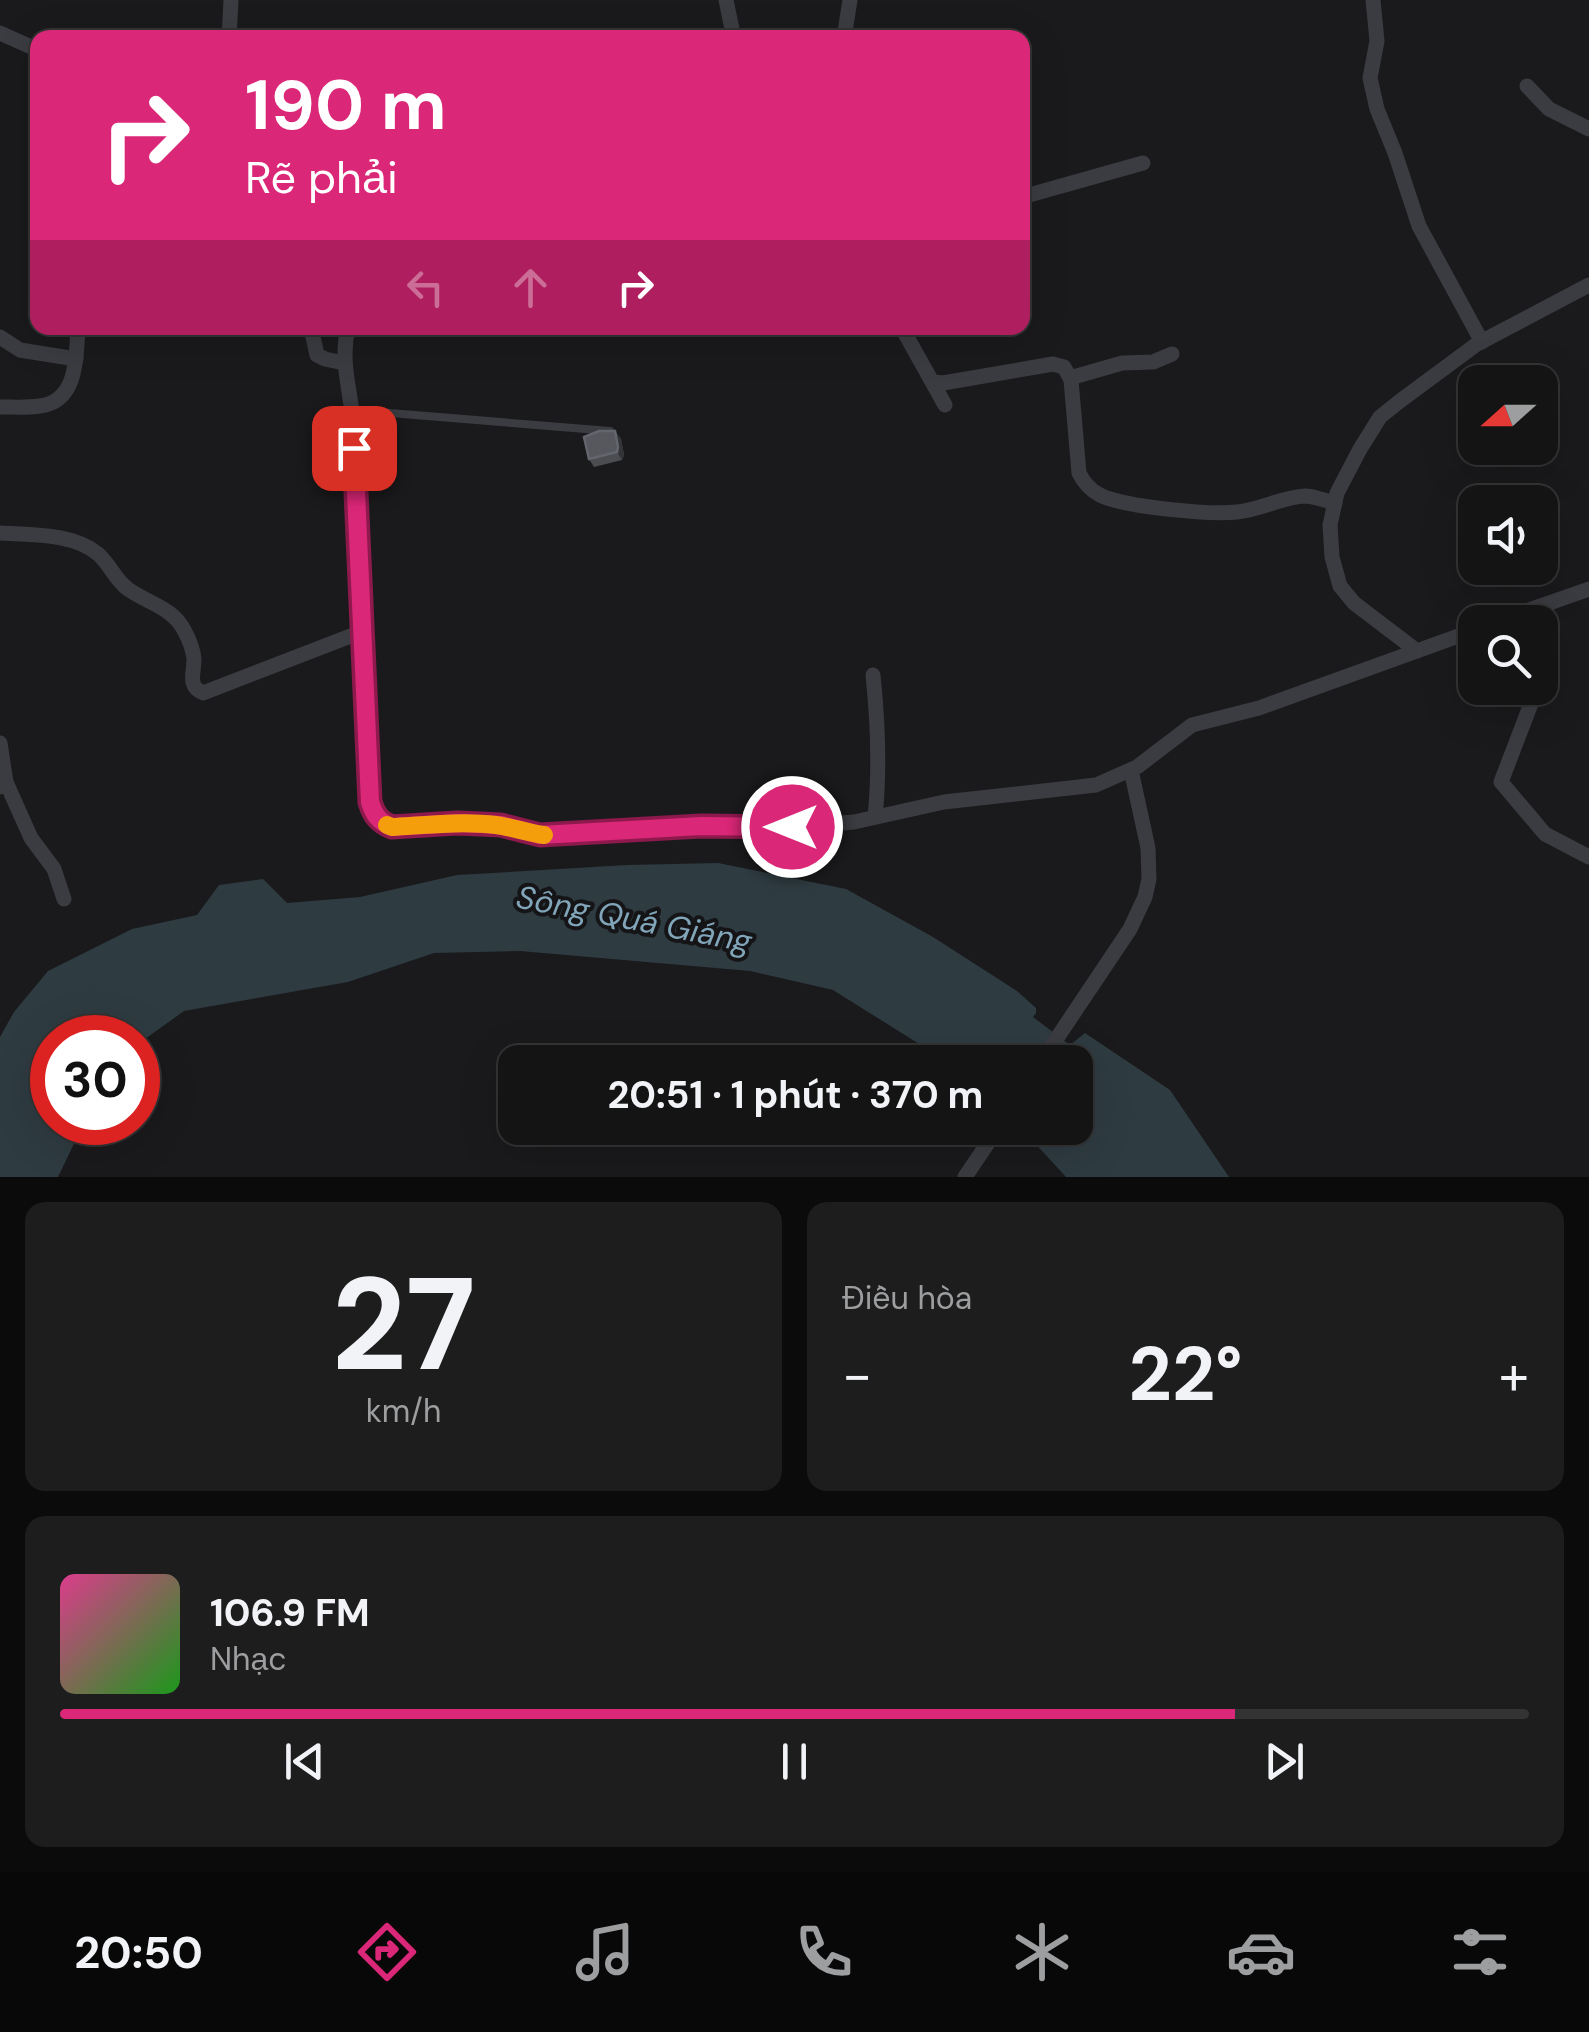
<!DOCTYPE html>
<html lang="vi">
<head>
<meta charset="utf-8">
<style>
  body { margin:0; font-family:"DM Sans",sans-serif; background:#1d1d1e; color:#f1f3f6; height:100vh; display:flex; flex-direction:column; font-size:38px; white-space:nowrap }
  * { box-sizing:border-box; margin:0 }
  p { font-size:32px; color:#9d9ea0 }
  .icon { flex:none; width:55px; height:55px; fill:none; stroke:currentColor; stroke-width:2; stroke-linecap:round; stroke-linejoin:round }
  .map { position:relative; height:1177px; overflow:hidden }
  .side { display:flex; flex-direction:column; gap:25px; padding:25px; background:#0b0b0c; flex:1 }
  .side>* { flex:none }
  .top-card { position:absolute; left:30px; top:30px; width:1000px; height:305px; border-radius:20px; box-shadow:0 10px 40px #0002,0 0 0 2px #333334; background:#db2777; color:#fff; overflow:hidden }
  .needle { width:65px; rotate:249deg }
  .controls { position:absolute; left:1458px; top:365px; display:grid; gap:20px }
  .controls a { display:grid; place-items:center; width:100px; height:100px; border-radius:20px; background:#141415; box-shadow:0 10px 40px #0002,0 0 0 2px #333334; font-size:50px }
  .speed { position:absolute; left:30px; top:1015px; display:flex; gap:20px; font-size:50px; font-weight:700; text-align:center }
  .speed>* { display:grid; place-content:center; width:130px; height:130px; border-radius:50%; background:#141415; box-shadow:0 10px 40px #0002,0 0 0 2px #333334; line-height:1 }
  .speed .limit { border:15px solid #d22; background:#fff; color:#111 }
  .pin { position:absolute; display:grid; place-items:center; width:85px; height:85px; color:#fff; margin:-42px; border-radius:20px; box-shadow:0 5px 15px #0006 }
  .me { position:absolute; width:110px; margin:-55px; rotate:270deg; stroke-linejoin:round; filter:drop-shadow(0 0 8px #0008) }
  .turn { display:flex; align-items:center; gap:35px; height:210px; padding:0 50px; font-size:45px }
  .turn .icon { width:130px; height:130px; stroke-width:2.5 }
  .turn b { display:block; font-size:70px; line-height:85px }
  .lanes { display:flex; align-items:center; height:95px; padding:0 50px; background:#0003; justify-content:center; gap:50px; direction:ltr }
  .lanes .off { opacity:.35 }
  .big { font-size:75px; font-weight:700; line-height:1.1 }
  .side .widget { flex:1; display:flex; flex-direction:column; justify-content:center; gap:15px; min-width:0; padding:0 35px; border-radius:20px; background:#1d1d1e }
  .side .dial { align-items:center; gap:0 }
  .dial b { font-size:130px; line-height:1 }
  .song { display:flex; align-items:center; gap:30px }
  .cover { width:120px; height:120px; border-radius:15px; background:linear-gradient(135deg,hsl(330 70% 55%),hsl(120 70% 35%)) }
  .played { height:10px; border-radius:5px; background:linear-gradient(90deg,#db2777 80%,#333334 80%) }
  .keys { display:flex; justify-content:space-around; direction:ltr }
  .heat { display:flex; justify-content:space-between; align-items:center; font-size:55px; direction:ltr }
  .side .tiles { flex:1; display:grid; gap:25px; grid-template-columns:1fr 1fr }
  .widget:last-child { grid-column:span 2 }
  .trip { position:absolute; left:498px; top:1045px; width:595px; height:100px; border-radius:20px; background:#141415; box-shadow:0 10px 40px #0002,0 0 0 2px #333334; font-weight:700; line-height:100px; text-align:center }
  .dock { display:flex; height:160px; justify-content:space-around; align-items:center; background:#080808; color:#9d9ea0 }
  .dock .icon { width:70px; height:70px }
  .dock .selected { color:#db2777 }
  .dock b { font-size:45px; color:#f1f3f6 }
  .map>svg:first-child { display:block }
</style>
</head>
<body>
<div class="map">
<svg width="1589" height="1177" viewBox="0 0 1589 1177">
  <rect width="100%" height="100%" fill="#1a1a1c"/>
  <!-- water -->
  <path fill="#2e3b41" d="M 718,863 L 846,889 L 933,937 L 1017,991 L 1036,1008 L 1036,1013 L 1033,1017 L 1070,1045 L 1085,1033 L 1170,1090 L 1229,1177 L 1066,1177 L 1021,1128 L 1075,1128 L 1075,1062 L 945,1062 L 932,1052 L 833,990 L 750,971 L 520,951 L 434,953 L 348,982 L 184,1011 L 138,1044 L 138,1038 L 52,1038 L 52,1122 L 84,1123 L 58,1177 L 0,1177 L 0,1037 L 14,1012 L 48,971 L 132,929 L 197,915 L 219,885 L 263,879 L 287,903 L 360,897 L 457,875 L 627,865 Z"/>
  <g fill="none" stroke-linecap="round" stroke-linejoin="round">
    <!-- service -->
    <path stroke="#3a3c41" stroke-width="8" d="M 353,410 L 610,431"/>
    <!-- minor -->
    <g stroke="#3a3c41" stroke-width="15">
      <path d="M 726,0 L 733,34"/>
      <path d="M 1373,0 L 1377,41 L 1370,78 L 1377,109 L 1395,153 L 1419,226 L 1482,342"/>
      <path d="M 0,33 L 38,50"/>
      <path d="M 229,38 L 231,0"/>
      <path d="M 844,38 L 850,0"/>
      <path d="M 1527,86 L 1549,109 L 1589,129"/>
      <path d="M 1022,197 L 1143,163"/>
      <path d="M 311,328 L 317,355 L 325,359 L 344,363"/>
      <path d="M 348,328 C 339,364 353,397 354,434 C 358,556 363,679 370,802 C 374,815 379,822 392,827 L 481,823 L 501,825 L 540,835 L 701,827 L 792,827 L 854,822 L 944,802 L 1096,785 L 1137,767 L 1192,725 L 1259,708 L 1475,630"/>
      <path d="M 902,328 L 945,405"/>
      <path d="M 0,337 L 20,350 L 76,359"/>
      <path d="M 1070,378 L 1122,363 L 1153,362 L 1172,354"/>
      <path d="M 933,382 L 943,383 L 1053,364 L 1064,367 L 1071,380 L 1079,473 C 1084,483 1090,490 1100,495 C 1123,507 1210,515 1237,512 C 1260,510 1282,497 1305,496 C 1315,496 1325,501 1335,503"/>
      <path d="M 0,407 C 13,407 27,408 40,406 C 78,401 76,357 78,328"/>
      <path d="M 0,533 C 31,535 73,533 98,554 C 110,564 115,580 128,589 C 147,603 172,607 184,630 C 189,639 193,649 194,659 C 194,674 187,686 203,693 L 361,632"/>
      <path d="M 1495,622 L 1589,589"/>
      <path d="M 1417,651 L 1354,603 L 1340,586 L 1332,557 L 1330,525 L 1337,493 L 1360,449 L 1380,417 L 1400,401 L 1477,344 L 1589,285"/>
      <path d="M 873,675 C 878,723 880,769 875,817"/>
      <path d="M 1540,677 C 1546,653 1549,630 1546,606"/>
      <path d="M 1537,688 L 1501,782 L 1545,834 L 1589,857"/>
      <path d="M 0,743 L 6,782 L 0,787"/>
      <path d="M 6,782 L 31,838 L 54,869 L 64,899"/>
      <path d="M 1041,1062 L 1130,929 L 1145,897 L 1149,879 L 1148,848 L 1131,770"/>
      <path d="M 965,1177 L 998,1128"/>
    </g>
  </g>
  <!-- wall -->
  <path fill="#4b4d51" d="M 615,431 L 621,439 L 624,455 L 622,460 L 594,467 L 589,459 Z"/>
  <!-- shaded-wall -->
  <path fill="#333437" d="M 615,431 L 621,439 L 624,455 L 622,460 L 617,452 Z"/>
  <!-- building -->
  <path fill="#56585d" stroke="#63666c" stroke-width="2.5" d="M 599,431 L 615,431 L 618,447 L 617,452 L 589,459 L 584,437 Z"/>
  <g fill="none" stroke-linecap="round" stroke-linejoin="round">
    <!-- route casing -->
    <g stroke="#8e194d" stroke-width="25">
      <path id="route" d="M 354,448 L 370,802 C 374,815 379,822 392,827 L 457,823 L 481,824 L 501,825 L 540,835 L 701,826 L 792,827"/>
    </g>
    <!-- route -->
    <use href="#route" stroke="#db2777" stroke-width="18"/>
    <!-- slow -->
    <path stroke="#f59e0b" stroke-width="18" d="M 387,825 L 392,827 C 427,825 462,821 496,825 C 512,827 528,833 544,835"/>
  </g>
  <g text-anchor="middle" stroke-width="8" stroke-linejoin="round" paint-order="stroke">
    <!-- water labels -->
    <g font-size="32" font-style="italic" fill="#81a5b9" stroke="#151517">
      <text transform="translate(634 919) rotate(11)" y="11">Sông Quá Giáng</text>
    </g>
  </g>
</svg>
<div class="controls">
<a><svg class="needle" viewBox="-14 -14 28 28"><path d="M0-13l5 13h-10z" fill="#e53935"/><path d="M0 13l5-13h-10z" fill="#9d9ea0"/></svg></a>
<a><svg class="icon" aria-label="sound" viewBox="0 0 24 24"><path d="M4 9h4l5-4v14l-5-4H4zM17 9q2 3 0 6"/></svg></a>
<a><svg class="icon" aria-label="search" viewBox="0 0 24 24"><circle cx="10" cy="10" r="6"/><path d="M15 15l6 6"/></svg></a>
</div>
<div class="speed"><div class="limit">30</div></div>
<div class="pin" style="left:354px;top:448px;background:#d93025"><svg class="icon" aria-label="arrive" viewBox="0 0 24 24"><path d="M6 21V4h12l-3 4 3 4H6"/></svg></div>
<svg class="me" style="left:792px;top:827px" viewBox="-20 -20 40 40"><circle r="17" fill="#db2777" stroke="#fff" stroke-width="3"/><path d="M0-11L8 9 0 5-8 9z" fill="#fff"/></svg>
<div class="trip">20:51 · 1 phút · 370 m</div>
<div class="top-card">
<div class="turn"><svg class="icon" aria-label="right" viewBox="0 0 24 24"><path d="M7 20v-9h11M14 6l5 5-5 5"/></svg><div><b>190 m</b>Rẽ phải</div></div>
<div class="lanes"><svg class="icon off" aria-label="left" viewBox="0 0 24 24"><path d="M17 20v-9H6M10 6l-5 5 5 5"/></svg><svg class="icon off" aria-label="ahead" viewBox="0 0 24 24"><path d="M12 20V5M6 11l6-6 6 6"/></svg><svg class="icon" aria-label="right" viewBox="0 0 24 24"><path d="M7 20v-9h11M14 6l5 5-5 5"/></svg></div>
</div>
</div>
<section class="side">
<div class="tiles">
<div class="widget dial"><b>27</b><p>km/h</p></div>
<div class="widget"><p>Điều hòa</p>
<div class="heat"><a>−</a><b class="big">22°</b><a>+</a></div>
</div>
<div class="widget">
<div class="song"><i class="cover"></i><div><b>106.9 FM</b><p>Nhạc</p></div></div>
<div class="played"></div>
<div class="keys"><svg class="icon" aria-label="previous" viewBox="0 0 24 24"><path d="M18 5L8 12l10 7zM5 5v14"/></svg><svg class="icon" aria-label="pause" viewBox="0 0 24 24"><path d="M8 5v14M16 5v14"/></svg><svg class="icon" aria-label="next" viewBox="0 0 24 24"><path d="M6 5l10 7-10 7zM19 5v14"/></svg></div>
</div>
</div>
</section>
<nav class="dock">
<b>20:50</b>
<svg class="icon selected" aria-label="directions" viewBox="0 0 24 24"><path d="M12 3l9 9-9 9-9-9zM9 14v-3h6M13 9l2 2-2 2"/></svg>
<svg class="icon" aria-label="music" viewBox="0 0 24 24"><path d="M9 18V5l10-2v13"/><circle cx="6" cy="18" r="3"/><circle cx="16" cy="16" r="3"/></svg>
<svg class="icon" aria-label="phone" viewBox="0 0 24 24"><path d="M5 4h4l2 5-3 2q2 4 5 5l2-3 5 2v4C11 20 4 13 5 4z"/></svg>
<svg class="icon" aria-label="climate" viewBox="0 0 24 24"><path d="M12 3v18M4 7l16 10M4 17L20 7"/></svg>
<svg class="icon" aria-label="car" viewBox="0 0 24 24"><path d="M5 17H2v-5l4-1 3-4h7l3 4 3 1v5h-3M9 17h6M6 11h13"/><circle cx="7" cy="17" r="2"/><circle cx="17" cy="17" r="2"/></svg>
<svg class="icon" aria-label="filters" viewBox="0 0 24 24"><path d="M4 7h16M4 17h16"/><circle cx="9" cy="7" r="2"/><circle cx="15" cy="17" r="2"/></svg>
</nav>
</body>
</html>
